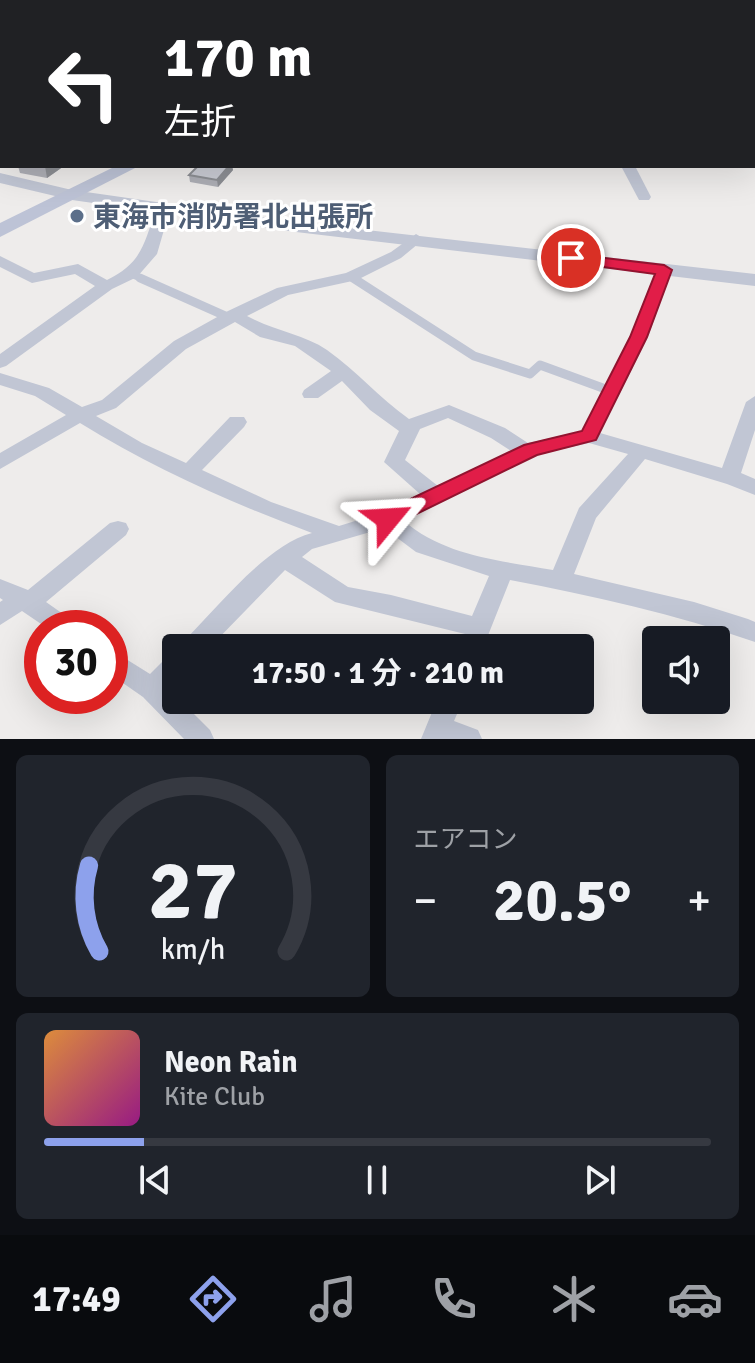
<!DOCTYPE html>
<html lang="ja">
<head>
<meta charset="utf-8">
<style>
  body { margin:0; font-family:Signika,"Noto Sans JP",sans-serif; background:#20242c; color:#f1f3f6; height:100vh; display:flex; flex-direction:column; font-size:30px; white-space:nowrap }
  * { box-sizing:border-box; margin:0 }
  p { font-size:26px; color:#9ea1a6 }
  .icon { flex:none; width:44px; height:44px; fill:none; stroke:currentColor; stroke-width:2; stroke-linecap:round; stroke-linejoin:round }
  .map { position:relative; height:739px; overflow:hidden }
  .details { display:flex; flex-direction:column; gap:16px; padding:16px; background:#0d0f14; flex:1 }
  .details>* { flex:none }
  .top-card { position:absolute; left:0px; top:0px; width:756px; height:168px; box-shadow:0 8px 32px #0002; background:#202124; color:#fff; overflow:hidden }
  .controls { position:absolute; left:642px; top:626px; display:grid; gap:16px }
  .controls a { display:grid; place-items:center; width:88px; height:88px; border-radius:8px; background:#171b24; box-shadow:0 8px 32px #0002; font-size:40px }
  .speed { position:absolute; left:24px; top:610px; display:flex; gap:16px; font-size:40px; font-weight:700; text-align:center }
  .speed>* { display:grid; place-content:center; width:104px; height:104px; border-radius:50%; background:#171b24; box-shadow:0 8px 32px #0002; line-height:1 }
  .speed .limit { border:12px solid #d22; background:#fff; color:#111 }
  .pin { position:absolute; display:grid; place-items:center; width:68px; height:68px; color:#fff; margin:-34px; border:4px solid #fff; border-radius:50%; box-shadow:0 2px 8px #0007 }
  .me { position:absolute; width:88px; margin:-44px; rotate:63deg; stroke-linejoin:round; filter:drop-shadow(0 0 6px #0008) }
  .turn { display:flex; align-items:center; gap:28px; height:168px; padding:0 32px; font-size:36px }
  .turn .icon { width:104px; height:104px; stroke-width:2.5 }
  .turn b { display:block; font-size:56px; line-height:68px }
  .big { font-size:60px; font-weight:700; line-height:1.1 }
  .details .widget { flex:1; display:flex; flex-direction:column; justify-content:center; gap:12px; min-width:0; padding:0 28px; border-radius:12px; background:#20242c }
  .details .dial { align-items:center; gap:0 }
  .dial svg { height:208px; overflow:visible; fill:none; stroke:#363941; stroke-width:7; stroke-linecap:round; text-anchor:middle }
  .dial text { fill:#f1f3f6; stroke:none }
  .song { display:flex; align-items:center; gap:24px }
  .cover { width:96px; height:96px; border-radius:12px; background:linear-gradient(135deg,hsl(30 70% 55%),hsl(310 70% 35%)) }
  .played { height:8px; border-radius:4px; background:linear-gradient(90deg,#8da1ec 15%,#363941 15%) }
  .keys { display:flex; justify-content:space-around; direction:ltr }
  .heat { display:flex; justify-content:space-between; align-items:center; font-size:44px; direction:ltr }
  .details .tiles { flex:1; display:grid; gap:16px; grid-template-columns:1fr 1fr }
  .widget:last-child { grid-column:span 2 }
  .trip { position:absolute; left:162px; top:634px; width:432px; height:80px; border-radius:8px; background:#171b24; box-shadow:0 8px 32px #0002; font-weight:700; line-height:80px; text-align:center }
  .tabs { display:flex; height:128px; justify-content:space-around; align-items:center; background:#090b0e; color:#9ea1a6 }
  .tabs .icon { width:56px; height:56px }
  .tabs .on { color:#8da1ec }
  .tabs b { font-size:36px; color:#f1f3f6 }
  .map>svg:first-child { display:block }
</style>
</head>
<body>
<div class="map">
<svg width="755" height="739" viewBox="0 0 755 739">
  <rect width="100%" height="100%" fill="#eeeceb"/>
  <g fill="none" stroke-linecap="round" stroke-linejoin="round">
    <!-- service-far1 -->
    <g stroke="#c1c6d4" stroke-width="7">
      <path d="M 131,274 L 145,280"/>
      <path d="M 351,277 L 356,280"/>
    </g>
    <!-- service -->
    <g stroke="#c1c6d4" stroke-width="9">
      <path d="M 140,278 L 230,318"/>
      <path d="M 353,278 L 474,356 L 530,374 L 540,365 L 611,391"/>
    </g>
    <!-- minor -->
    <g fill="#c1c6d4" fill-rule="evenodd">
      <path d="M 173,0 L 199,0 L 201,2 L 175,2 Z"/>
      <path d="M 263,0 L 279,0 L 281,2 L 265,2 Z"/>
      <path d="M 595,0 L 605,0 L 607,2 L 597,2 Z"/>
      <rect x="0" y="5" width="2" height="6"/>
      <rect x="754" y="63" width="1" height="6"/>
      <rect x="754" y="94" width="1" height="8"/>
      <rect x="0" y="132" width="2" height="8"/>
      <rect x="754" y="150" width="1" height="8"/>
      <path d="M 621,166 L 635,166 L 651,197 L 649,200 L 639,200 Z"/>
      <path d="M 163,205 L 170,209 L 157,254 L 137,277 L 112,289 L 6,366 L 0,368 L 0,354 L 95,286 L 75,274 L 32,283 L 0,267 L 0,256 L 34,273 L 78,264 L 107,280 C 142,263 144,244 156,209 Z"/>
      <path d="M 416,234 L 424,239 L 401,258 L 357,280 L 288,295 L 247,316 C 274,331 303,334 327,350 C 357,371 379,398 409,419 L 449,405 L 505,428 L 528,443 L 582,431 L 630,337 L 656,270 L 664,265 L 670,267 L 672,270 L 648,337 L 600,433 L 722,468 L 746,402 L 755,396 L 755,430 L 741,473 L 755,479 L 755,495 L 727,484 L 645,459 L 596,518 L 574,574 L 694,602 L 748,619 L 755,622 L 755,642 C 675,614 593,596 510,580 L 483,648 L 459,648 L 465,634 L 335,602 L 285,570 L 209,648 L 181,648 L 184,641 C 218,607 266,545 312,533 C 231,503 153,468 80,423 L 0,469 L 0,453 L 66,415 L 35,396 L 0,385 L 0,373 L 49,388 L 82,407 L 102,400 L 174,341 L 228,311 L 277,288 L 346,273 L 391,252 ZM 235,322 L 260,337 L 295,346 L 331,371 L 304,390 L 302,394 L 304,398 L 318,398 L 342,381 L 370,410 L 399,431 L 384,462 L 420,494 L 381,513 L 339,526 L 271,502 L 202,470 L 244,427 L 247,422 L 244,417 L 230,417 L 186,463 L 142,443 L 96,416 L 116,408 L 186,349 ZM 448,418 L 491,438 L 511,451 L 438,486 L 405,460 L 420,429 ZM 589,443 L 628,454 L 579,508 L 553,570 C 502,561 444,556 404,521 L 536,455 ZM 384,528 L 416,552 L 489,576 L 472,616 L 391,595 L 348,587 L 302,557 L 312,549 Z"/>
      <path d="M 118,521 L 126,523 L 129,529 L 126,535 L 46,602 L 73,621 L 77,628 L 47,628 L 22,611 L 0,625 L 0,602 L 3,600 L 0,598 L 0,579 L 28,590 L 110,523 Z"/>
      <path d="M 110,649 L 150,674 L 167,657 L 176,654 L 176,681 L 169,689 L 176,700 L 180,700 L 210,730 L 214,739 L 184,739 L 143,697 L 110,674 Z"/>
      <path d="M 437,700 L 463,700 L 454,721 L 478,730 L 482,739 L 421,739 Z"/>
    </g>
    <!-- tertiary -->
    <path fill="#c1c6d4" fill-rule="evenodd" d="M 0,173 L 72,190 L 296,222 L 755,274 L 755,286 L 296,232 L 72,200 L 0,183 Z"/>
    <!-- secondary -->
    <path fill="#bdc3d6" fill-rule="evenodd" d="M 116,166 L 139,166 L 0,237 L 0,223 Z"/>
  </g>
  <!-- wall -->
  <g fill="#aeafb6">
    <path d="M 2,45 L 2,78 L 0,77 L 0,46 Z"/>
    <path d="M 18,166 L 64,166 L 47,178 L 20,173 Z"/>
    <path d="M 229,166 L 232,166 L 233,170 L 218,187 L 190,182 L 189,175 Z"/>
  </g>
  <!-- shaded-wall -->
  <g fill="#8d8f94">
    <path d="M 45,166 L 64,166 L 47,178 Z"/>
    <path d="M 229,166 L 232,166 L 233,170 L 218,187 L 217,180 Z"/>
  </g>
  <!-- building -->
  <g fill="#caccd4" stroke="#8d8f94" stroke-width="2">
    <path d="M 2,45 L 2,60 L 0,59 L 0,46 Z"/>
    <path d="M 198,166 L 229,166 L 217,180 L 189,175 Z"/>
  </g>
  <!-- route -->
  <path fill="#e11d48" stroke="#92132f" stroke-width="2" d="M 571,254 L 664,265 L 672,270 L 647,337 L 596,440 L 537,455 L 396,524 L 381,524 L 377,519 L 381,513 L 524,445 L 582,431 L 630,337 L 655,274 L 566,262 L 563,258 Z"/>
  <!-- markers -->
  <circle fill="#5c6f8a" stroke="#fff" stroke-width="3" cx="77" cy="216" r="8"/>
  <g text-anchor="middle" stroke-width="6" stroke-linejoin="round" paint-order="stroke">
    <!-- service labels -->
    <g font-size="28" font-weight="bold" fill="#4e5e75" stroke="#fff" text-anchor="start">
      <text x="93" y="226">東海市消防署北出張所</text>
    </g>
  </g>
</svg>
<div class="controls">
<a><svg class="icon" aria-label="sound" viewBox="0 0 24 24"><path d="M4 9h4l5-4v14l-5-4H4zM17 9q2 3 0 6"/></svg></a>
</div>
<div class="speed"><div class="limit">30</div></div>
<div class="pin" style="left:571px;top:258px;background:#d93025"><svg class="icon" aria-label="arrive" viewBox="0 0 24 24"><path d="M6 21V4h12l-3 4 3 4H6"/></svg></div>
<svg class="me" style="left:388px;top:519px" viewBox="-20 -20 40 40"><path d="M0-17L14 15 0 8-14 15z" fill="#e11d48" stroke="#fff" stroke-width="4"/></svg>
<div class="trip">17:50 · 1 分 · 210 m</div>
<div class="top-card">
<div class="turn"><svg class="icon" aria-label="left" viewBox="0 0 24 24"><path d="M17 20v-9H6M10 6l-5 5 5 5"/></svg><div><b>170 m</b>左折</div></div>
</div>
</div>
<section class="details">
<div class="tiles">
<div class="widget dial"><svg viewBox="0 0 100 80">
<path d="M14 69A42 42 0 1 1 86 69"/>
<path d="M14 69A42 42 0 0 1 10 36" stroke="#8da1ec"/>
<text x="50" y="56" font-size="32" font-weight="700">27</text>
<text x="50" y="72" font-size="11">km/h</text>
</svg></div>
<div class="widget"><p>エアコン</p>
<div class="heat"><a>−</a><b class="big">20.5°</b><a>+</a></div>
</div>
<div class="widget">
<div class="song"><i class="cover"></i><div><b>Neon Rain</b><p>Kite Club</p></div></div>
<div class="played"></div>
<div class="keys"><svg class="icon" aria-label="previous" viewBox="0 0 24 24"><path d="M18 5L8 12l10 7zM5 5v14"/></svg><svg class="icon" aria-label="pause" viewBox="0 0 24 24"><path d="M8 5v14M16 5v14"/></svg><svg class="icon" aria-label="next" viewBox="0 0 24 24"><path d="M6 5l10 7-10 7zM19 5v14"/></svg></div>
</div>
</div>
</section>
<nav class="tabs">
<b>17:49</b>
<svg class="icon on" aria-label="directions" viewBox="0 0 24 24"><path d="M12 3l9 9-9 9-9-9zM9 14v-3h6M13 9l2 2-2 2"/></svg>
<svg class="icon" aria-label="music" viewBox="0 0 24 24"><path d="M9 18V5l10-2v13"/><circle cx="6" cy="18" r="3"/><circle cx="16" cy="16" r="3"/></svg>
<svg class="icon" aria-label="phone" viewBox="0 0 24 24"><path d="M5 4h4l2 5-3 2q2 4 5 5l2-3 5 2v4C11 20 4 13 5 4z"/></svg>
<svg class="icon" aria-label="climate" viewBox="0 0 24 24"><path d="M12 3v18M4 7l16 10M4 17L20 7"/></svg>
<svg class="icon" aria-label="car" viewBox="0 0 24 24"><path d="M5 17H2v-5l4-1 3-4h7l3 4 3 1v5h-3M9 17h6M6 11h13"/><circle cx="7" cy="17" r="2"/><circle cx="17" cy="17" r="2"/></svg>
</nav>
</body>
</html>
